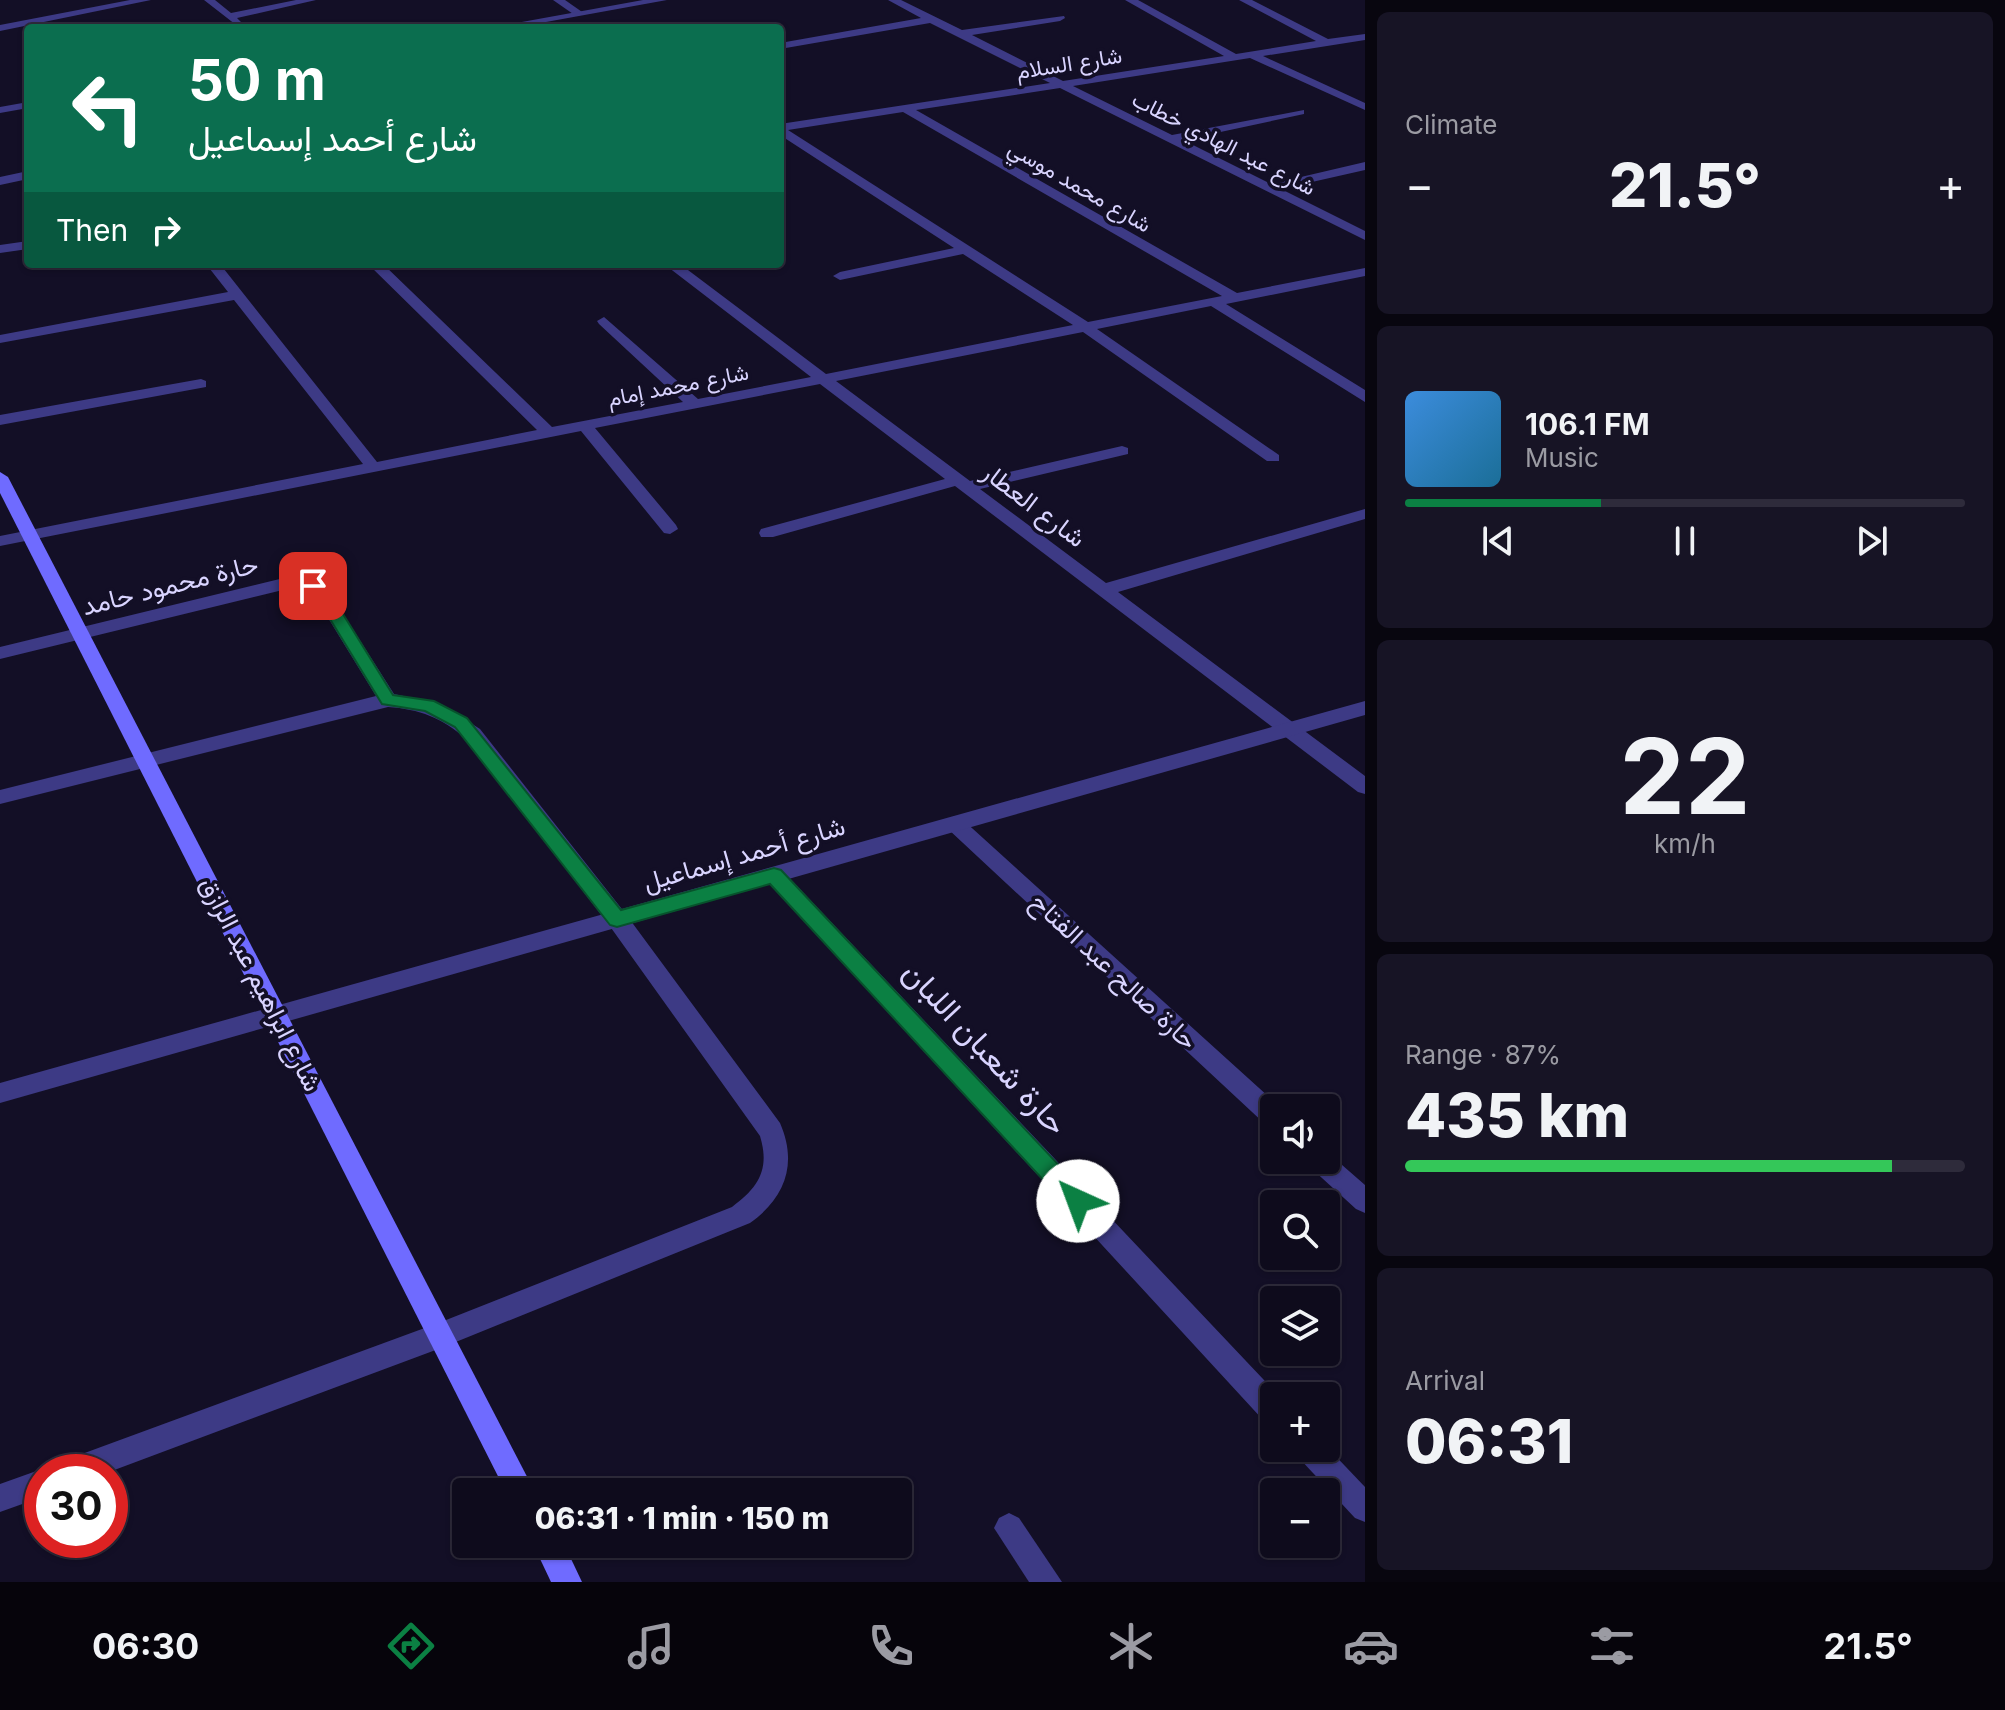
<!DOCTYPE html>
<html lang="en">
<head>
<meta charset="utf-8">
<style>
  body { margin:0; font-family:Inter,Vazirmatn,sans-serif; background:#171425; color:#f1f3f6; height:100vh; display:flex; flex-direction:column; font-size:30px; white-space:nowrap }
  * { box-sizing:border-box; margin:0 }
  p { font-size:26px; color:#9b9ba3 }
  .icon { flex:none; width:44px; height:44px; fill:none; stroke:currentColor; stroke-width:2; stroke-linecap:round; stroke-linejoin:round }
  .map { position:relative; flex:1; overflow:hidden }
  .sheet { display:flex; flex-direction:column; gap:12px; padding:12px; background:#08060f; width:640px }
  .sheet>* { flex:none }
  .banner { position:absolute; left:24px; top:24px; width:760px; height:244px; border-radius:8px; box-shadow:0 2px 6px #0004,0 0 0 2px #2e2b3b; background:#0b6e4f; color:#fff; overflow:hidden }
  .controls { position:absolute; left:1260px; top:1094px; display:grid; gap:16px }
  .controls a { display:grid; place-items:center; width:80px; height:80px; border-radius:8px; background:#0e0b1c; box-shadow:0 2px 6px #0004,0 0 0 2px #2e2b3b; font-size:40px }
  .speed { position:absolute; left:24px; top:1454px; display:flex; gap:16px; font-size:40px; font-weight:700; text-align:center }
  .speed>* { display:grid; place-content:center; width:104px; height:104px; border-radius:50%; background:#0e0b1c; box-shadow:0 2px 6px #0004,0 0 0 2px #2e2b3b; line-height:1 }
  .speed .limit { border:12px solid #d22; background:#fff; color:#111 }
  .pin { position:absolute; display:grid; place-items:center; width:68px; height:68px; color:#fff; margin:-34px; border-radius:16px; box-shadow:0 4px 12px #0006 }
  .me { position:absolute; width:88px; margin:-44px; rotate:317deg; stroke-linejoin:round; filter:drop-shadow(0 0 6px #0008) }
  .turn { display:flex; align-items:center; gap:28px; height:168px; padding:0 32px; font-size:36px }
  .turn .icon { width:104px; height:104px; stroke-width:2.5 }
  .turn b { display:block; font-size:56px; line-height:68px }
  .then { display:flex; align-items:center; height:76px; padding:0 32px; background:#0003; gap:16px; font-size:30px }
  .big { font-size:60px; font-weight:800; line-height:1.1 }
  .sheet .card { flex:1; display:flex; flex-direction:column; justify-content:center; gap:12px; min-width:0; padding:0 28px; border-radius:12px; background:#171425 }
  .sheet .dial { align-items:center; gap:0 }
  .dial b { font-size:104px; line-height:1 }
  .song { display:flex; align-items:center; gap:24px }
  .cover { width:96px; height:96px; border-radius:12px; background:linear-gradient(135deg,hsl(210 70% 55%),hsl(200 70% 35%)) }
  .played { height:8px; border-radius:4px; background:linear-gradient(90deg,#0b8043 35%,#2e2b3b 35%) }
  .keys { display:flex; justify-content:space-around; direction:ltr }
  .heat { display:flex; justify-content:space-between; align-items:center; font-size:44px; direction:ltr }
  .charge { height:12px; border-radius:6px; background:linear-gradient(90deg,#34c759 87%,#2e2b3b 0) }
  .trip { position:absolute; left:452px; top:1478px; width:460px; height:80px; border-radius:8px; background:#0e0b1c; box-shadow:0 2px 6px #0004,0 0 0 2px #2e2b3b; font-weight:800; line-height:80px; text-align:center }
  .tab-bar { display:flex; height:128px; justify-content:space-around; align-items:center; background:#06040b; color:#9b9ba3 }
  .tab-bar .icon { width:56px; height:56px }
  .tab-bar .current { color:#0b8043 }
  .tab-bar b { font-size:36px; color:#f1f3f6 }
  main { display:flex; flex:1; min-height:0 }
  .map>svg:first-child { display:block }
</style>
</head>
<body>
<main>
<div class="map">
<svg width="1365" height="1582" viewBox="0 0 1365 1582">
  <rect width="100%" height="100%" fill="#130f26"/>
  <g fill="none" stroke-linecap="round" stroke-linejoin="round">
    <!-- minor -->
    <g fill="#3d3a85" fill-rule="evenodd">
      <path d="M 130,0 L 151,0 L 0,31 L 0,25 Z"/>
      <path d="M 204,0 L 215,0 L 231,13 L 296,0 L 316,0 L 237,18 L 244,25 L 240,28 Z"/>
      <path d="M 553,0 L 565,0 L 585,14 L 576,16 Z"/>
      <path d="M 888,0 L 901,0 L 962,30 L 1064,16 L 1065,18 L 1060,21 L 972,35 L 1063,81 L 1224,56 L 1125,0 L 1138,0 L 1236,54 L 1316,41 L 1239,0 L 1252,0 L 1328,39 L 1365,34 L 1365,40 L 1263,56 L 1365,103 L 1365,110 L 1250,58 L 1073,86 L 1172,135 L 1304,110 L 1304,114 L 1183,140 L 1271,184 L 1365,162 L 1365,170 L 1281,189 L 1365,231 L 1365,240 L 1060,88 L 916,110 L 1237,293 L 1365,268 L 1365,276 L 1226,304 L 1365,390 L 1365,402 L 1211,306 L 1097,329 L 1279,455 L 1279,461 L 1267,461 L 1083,332 L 836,381 L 970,481 L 1122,446 L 1128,448 L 1128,454 L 980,489 L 1106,583 L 1365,509 L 1365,519 L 1118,592 L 1365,776 L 1365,794 L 1358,792 L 955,486 L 773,537 L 761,537 L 759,533 L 761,529 L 945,479 L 820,384 L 595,428 L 676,525 L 678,529 L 670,534 L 664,533 L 581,431 L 0,546 L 0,536 L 363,464 L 234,300 L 0,343 L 0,335 L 228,292 L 206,264 L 220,264 L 377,462 L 537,430 L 368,264 L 383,264 L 552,427 L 683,402 L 599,324 L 597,321 L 604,317 L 698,399 L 811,377 L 664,264 L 680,264 L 826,374 L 1073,325 L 963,254 L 840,280 L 833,276 L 840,272 L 954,248 L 780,135 L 780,124 L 1050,83 L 930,23 L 780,49 L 780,43 L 921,18 ZM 903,112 L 1222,296 L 1088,322 L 788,130 Z"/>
      <path d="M 28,171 L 28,179 L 0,185 L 0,177 Z"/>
      <path d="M 28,241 L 28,249 L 0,253 L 0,245 Z"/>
      <path d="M 201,379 L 206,381 L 206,387 L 0,425 L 0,415 Z"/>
      <path d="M 292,576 L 326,587 L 394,694 L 441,704 L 480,729 L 625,913 L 780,1123 C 798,1164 785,1198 750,1223 L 441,1348 L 109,1472 L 57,1472 L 61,1462 L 71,1458 L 441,1322 L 732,1207 C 759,1187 770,1169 760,1136 L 609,925 L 466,739 C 443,718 419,709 388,707 L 0,804 L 0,790 L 376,696 L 314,595 L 291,588 L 0,659 L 0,647 Z"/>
      <path d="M 955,816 L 962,819 L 1281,1108 L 1274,1108 L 1274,1128 L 1266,1125 L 948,829 L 945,824 L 948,819 Z"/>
      <path d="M 774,867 L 781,869 L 1279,1396 L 1274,1396 L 1274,1425 L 1264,1421 L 767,881 L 763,875 L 767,869 Z"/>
      <path d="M 1326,1151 L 1365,1185 L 1365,1213 L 1356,1209 L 1311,1168 L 1308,1160 L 1326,1160 Z"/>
      <path d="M 1326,1446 L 1365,1487 L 1365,1522 L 1355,1518 L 1299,1458 L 1295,1448 Z"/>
      <path d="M 42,1469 L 50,1472 L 42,1472 L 42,1497 L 0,1512 L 0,1484 Z"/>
      <path d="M 1009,1513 L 1019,1518 L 1062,1582 L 1029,1582 L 994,1528 L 999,1518 Z"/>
    </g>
    <!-- tertiary -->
    <g fill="#3d3a85" fill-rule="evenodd">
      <path d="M 643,0 L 667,0 L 513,28 L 489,28 Z"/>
      <path d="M 28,102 L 28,108 L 0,113 L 0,107 Z"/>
      <path d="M 1365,701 L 1365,715 L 0,1103 L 0,1083 Z"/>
    </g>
    <!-- secondary -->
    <g fill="#6f6bff" fill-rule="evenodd">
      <path d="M 0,472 L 8,477 L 535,1492 L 506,1492 L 0,493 Z"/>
      <path d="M 533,1544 L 564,1544 L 582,1582 L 551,1582 Z"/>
    </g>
  </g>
  <!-- route -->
  <path fill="#0b8043" stroke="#07532c" stroke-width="2" d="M 313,581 L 330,593 L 393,695 L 434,701 L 467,718 L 621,910 L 774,868 L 781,870 L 1086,1194 L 1090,1201 L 1086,1209 L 1078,1212 L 1070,1209 L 770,884 L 617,927 L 610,925 L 455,727 L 425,711 L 382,704 L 319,601 L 305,586 Z"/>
  <g text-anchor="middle" stroke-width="7" stroke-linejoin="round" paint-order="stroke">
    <!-- far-street labels -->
    <g font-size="22" fill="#d9d4ff" stroke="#130f26">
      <text transform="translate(1069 63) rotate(-9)" y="8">شارع السلام</text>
      <text transform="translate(1224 143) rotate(27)" y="8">شارع عبد الهادي خطاب</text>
      <text transform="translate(1080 186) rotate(30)" y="8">شارع محمد موسي</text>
      <text transform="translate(678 385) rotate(-11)" y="8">شارع محمد إمام</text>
    </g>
    <!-- street labels -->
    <g font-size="26" fill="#d9d4ff" stroke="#130f26">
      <text transform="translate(1034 505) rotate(37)" y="9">شارع العطار</text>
      <text transform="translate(170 585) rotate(-14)" y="9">حارة محمود حامد</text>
      <text transform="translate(744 854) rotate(-16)" y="9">شارع أحمد إسماعيل</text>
      <text transform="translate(1114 971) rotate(43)" y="9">حارة صالح عبد الفتاح</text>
      <text transform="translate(261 984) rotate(63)" y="9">شارع ابراهيم عبد الرازق</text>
    </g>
    <!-- near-street labels -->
    <g font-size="32" fill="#d9d4ff" stroke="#130f26">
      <text transform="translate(985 1048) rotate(47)" y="11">حارة شعبان اللبان</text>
    </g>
  </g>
</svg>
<div class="controls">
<a><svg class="icon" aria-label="sound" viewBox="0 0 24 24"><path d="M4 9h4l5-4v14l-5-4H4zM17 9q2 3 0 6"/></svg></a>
<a><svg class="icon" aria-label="search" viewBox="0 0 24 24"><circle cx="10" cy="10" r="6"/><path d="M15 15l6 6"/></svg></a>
<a><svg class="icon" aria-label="layers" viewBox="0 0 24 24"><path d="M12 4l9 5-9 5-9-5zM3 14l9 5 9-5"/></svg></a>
<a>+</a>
<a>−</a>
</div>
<div class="speed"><div class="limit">30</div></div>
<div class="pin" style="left:313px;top:586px;background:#d93025"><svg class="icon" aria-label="arrive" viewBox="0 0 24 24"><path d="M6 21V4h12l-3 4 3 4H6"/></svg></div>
<svg class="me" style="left:1078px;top:1201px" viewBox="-20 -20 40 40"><circle r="19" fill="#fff"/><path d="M0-13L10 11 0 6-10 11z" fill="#0b8043"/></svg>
<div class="trip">06:31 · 1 min · 150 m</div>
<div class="banner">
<div class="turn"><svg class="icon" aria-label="left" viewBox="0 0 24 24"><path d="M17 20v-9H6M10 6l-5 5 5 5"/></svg><div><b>50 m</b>شارع أحمد إسماعيل</div></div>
<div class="then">Then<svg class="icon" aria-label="right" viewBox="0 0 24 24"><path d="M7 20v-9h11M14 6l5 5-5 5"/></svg></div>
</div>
</div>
<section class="sheet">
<div class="card"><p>Climate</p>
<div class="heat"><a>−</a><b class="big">21.5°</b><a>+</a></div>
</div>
<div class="card">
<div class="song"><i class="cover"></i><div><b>106.1 FM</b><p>Music</p></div></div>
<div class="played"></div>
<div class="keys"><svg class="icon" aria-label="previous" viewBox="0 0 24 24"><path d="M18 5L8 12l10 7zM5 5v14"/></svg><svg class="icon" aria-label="pause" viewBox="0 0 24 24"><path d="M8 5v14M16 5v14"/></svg><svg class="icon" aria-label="next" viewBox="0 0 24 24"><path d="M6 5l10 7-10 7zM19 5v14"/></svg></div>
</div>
<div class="card dial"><b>22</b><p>km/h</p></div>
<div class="card"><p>Range · 87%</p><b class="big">435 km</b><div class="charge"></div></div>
<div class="card"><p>Arrival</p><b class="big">06:31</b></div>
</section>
</main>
<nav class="tab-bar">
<b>06:30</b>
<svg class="icon current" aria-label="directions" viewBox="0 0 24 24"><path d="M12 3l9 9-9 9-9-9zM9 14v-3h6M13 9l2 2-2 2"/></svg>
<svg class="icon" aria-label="music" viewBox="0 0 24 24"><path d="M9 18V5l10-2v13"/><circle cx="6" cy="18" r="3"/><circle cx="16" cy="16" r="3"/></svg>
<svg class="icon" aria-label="phone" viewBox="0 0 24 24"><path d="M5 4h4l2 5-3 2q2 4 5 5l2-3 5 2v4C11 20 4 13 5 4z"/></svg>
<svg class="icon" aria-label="climate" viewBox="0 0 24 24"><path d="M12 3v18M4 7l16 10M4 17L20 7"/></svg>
<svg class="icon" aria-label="car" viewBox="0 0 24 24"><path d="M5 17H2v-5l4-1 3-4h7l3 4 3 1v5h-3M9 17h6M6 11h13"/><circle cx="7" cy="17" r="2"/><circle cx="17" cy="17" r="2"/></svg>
<svg class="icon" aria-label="filters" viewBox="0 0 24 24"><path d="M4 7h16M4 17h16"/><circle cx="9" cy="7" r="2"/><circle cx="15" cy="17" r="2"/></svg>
<b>21.5°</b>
</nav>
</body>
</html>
